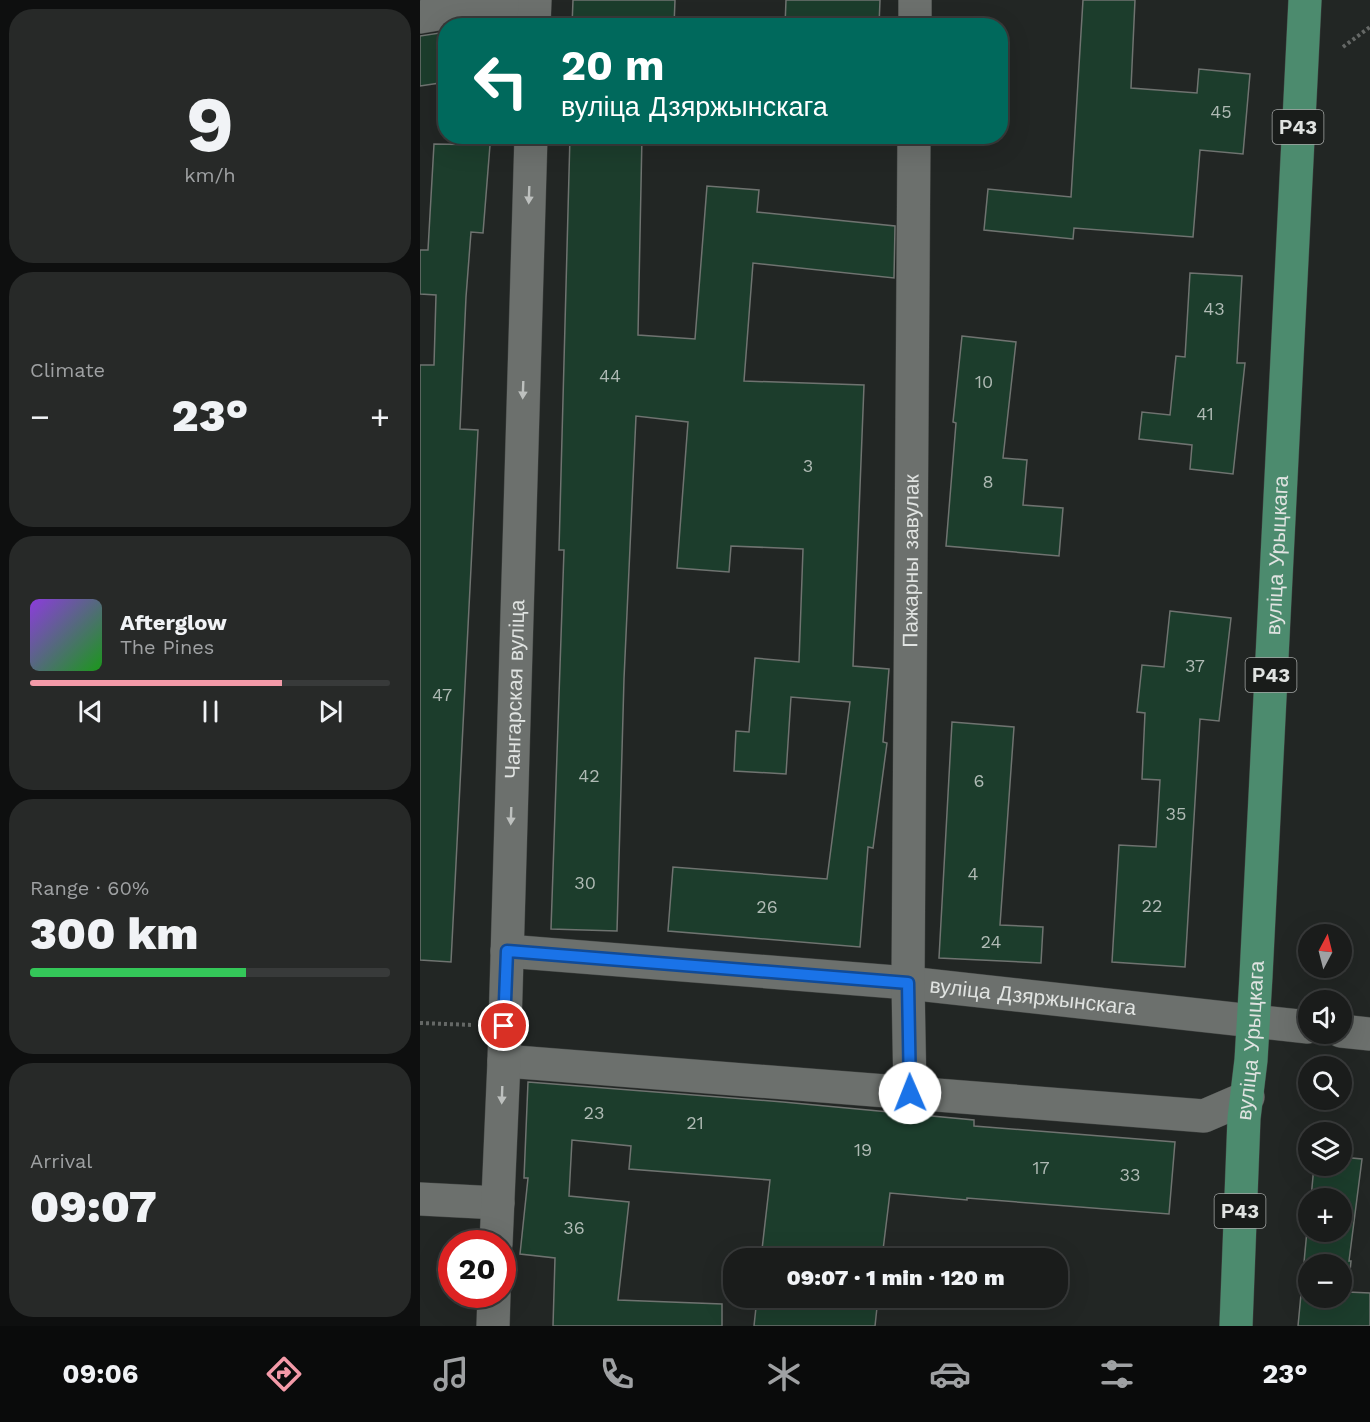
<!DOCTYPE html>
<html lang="en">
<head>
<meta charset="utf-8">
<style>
  body { margin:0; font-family:"Work Sans",sans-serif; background:#272928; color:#f1f3f6; height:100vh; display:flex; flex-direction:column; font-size:22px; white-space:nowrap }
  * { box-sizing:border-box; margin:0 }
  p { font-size:20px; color:#9fa1a3 }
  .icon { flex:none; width:33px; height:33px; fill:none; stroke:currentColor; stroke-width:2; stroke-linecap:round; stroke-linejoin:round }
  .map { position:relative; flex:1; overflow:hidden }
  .side { display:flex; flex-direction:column; gap:9px; padding:9px; background:#0e0f0f; width:420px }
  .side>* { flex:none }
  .hud { position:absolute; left:18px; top:18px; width:570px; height:126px; border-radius:24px; box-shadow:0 6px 24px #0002,0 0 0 2px #383a3a; background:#00695c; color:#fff; overflow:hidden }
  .needle { width:39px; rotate:7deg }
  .controls { position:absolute; left:878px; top:924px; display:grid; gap:12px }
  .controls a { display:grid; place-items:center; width:54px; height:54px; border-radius:50%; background:#1a1c1b; box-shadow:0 6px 24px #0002,0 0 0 2px #383a3a; font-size:30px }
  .speed { position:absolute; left:18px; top:1230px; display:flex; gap:12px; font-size:30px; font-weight:700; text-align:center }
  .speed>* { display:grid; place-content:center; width:78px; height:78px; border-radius:50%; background:#1a1c1b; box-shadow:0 6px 24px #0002,0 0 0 2px #383a3a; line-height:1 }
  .speed .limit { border:9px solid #d22; background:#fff; color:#111 }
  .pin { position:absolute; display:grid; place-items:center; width:51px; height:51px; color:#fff; margin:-26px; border:3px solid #fff; border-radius:50%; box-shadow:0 2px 6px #0007 }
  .me { position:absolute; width:66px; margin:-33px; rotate:359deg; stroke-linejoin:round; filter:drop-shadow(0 0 4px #0008) }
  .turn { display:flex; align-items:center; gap:21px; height:126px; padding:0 24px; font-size:27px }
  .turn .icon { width:78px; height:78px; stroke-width:2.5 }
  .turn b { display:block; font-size:42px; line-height:51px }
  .big { font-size:45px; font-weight:800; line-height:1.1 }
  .side .card { flex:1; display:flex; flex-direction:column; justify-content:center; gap:9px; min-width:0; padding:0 21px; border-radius:24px; background:#272928 }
  .side .dial { align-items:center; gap:0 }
  .dial b { font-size:78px; line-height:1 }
  .song { display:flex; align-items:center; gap:18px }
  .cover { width:72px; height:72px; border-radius:9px; background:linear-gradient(135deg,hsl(270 70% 55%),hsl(120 70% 35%)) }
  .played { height:6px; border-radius:3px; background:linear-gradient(90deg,#f39aa8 70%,#383a3a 70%) }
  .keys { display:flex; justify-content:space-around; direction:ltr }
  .heat { display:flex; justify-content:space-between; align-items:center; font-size:33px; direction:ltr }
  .charge { height:9px; border-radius:4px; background:linear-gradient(90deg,#34c759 60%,#383a3a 0) }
  .trip { position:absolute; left:303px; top:1248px; width:345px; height:60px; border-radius:24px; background:#1a1c1b; box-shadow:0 6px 24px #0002,0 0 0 2px #383a3a; font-weight:800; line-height:60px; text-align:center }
  .menu { display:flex; height:96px; justify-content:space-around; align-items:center; background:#0a0b0b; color:#9fa1a3 }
  .menu .icon { width:42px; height:42px }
  .menu .current { color:#f39aa8 }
  .menu b { font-size:27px; color:#f1f3f6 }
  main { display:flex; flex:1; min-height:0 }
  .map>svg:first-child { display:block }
</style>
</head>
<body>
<main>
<section class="side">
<div class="card dial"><b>9</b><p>km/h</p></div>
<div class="card"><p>Climate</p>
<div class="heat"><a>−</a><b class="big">23°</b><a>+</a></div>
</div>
<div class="card">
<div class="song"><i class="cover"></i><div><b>Afterglow</b><p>The Pines</p></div></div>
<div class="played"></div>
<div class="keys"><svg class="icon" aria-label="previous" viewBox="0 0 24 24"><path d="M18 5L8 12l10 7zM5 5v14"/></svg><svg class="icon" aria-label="pause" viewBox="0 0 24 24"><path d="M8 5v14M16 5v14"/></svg><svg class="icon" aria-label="next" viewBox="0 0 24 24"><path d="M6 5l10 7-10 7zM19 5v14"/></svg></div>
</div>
<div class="card"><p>Range · 60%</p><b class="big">300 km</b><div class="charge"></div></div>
<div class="card"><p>Arrival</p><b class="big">09:07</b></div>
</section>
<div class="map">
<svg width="950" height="1326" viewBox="0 0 950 1326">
  <rect width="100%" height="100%" fill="#222624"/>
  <!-- building -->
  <g fill="#1c3d2c" stroke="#6f7370" stroke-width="1.5" fill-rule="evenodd">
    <path d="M 153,0 L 255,0 L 254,26 L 152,26 Z"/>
    <path d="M 366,0 L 460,0 L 459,26 L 365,26 Z"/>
    <path d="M 663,0 L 715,0 L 711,88 L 777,93 L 779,69 L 830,74 L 823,154 L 780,150 L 773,237 L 654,228 L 653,239 L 564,230 L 568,189 L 651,197 Z"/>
    <path d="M 26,32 L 26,82 L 0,86 L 0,36 Z"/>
    <path d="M 150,136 L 222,136 L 218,335 L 275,339 L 287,186 L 339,190 L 337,212 L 475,226 L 474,278 L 333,263 L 324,381 L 444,385 L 433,666 L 469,669 L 463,742 L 467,743 L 453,848 L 448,847 L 440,947 L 248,931 L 253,867 L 407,879 L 430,702 L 371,697 L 366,774 L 314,771 L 316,731 L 329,732 L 335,658 L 379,662 L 383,549 L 311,546 L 309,572 L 257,568 L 268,422 L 216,416 L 204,679 L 197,931 L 131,929 L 144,550 L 139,550 Z"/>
    <path d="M 14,144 L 70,145 L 63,233 L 51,232 L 46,297 L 40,429 L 58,430 L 31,962 L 0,960 L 0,365 L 14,365 L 16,295 L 0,294 L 0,250 L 8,250 Z"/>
    <path d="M 770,273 L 822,276 L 817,363 L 825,363 L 813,474 L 770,469 L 772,445 L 719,439 L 722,412 L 750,415 L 756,356 L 765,357 Z"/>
    <path d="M 542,336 L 596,342 L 583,458 L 607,460 L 603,505 L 643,508 L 639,556 L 526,546 L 536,423 L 533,422 Z"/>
    <path d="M 750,611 L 811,618 L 799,721 L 780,719 L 765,967 L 692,962 L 699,845 L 736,847 L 740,780 L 722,779 L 725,713 L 717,712 L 722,665 L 744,667 Z"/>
    <path d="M 532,722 L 594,727 L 580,925 L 623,927 L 621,963 L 519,958 Z"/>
    <path d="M 108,1082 L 363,1102 L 554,1120 L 554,1126 L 755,1142 L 749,1214 L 547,1198 L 547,1200 L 470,1193 L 462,1258 L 341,1258 L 350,1180 L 209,1169 L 211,1146 L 152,1140 L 149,1196 L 209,1202 L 198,1300 L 302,1304 L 302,1326 L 133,1326 L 135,1258 L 100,1254 L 108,1178 L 104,1178 Z"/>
    <path d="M 921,1157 L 942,1159 L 929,1261 L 931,1261 L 928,1292 L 950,1293 L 950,1326 L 878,1326 L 888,1220 L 888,1232 L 921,1232 L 921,1198 L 891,1198 L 894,1166 L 921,1166 ZM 888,1264 L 921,1264 L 921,1298 L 888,1298 Z"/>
    <path d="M 337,1298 L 458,1298 L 455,1326 L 334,1326 Z"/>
  </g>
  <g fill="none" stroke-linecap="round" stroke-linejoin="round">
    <!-- minor casing -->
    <g stroke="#3f4240" stroke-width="34">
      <g id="minor">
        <path d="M 0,17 L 100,0"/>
        <path d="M 114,26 L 115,0"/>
        <path d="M 495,26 L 495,0"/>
        <path id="s1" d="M 87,951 L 488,983 L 888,1027"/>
        <path d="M 921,1031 L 950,1034"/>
        <path d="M 84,1061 L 784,1116 L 828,1097"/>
        <path id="s2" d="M 490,1093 L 488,983 L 494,136"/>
        <path d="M 0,1199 L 78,1203"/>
        <path id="s3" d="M 76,1244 L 84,1061 L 111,136"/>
        <path d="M 73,1326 L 74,1294"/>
      </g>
    </g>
    <!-- major casing -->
    <g stroke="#3f4240" stroke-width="34">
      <g id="major">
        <path id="s4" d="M 816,1326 L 824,1118 L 831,1060 L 836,976 L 885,0"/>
      </g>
    </g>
    <!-- path -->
    <g stroke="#656866" stroke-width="4" stroke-dasharray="3 3" stroke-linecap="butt">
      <path d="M 923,47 L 950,27"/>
      <path d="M 0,1023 L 53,1025"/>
    </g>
    <!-- minor -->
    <use href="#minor" stroke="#6c706d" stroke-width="33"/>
    <!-- major -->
    <use href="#major" stroke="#4c8b6e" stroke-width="33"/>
  </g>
  <!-- one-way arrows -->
  <defs><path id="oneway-solid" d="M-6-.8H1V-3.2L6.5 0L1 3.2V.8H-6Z" transform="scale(1.5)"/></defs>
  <g fill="#bdc0be">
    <use href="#oneway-solid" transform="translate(109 195) rotate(92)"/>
    <use href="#oneway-solid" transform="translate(103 390) rotate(92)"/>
    <use href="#oneway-solid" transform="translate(91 816) rotate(92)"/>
    <use href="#oneway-solid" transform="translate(82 1095) rotate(92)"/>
  </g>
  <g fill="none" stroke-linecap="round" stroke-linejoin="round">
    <!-- route casing -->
    <g stroke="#114b97" stroke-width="15">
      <path id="route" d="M 84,1026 L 87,951 L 488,983 L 490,1093"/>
    </g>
    <!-- route -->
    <use href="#route" stroke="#1a73e8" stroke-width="10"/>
  </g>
  <g text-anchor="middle" stroke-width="6" stroke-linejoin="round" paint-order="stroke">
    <!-- number labels -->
    <g font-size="18" fill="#afbab4">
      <text x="801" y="118">45</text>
      <text x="794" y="315">43</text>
      <text x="190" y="382">44</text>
      <text x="564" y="388">10</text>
      <text x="785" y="420">41</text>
      <text x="388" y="472">3</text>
      <text x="568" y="488">8</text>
      <text x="775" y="672">37</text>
      <text x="22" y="701">47</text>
      <text x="169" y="782">42</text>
      <text x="559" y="787">6</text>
      <text x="756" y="820">35</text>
      <text x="553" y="880">4</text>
      <text x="165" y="889">30</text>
      <text x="732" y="912">22</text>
      <text x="347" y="913">26</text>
      <text x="571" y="948">24</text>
      <text x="174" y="1119">23</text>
      <text x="275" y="1129">21</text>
      <text x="443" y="1156">19</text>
      <text x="621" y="1174">17</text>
      <text x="710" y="1181">33</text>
      <text x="154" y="1234">36</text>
    </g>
    <!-- shield labels -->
    <g fill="#191c1a" stroke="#a4a7a5" stroke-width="1.5">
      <rect x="852.5" y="110" width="51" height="34" rx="4.5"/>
      <rect x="825.5" y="658" width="51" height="34" rx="4.5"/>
      <rect x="794.5" y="1194" width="51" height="34" rx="4.5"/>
    </g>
    <g font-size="20" font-weight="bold" fill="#e0e3e1">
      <text x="878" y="134">Р43</text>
      <text x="851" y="682">Р43</text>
      <text x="820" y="1218">Р43</text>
    </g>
    <!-- street labels -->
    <g font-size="21" fill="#e0e3e1" stroke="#191c1a">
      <text dy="7" stroke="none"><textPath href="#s4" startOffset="772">вуліца Урыцкага</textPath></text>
      <text dy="7" stroke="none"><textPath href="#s2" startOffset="532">Пажарны завулак</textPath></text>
      <text dy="7" stroke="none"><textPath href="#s3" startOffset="555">Чангарская вуліца</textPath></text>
      <text dy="7" stroke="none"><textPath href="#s1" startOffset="528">вуліца Дзяржынскага</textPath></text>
      <text dy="7" stroke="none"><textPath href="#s4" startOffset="286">вуліца Урыцкага</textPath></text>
    </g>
  </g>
</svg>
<div class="controls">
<a><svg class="needle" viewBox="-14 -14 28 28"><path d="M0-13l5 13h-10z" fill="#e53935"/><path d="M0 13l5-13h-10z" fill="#9fa1a3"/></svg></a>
<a><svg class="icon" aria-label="sound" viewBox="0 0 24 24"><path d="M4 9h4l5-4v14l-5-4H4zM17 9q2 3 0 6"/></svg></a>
<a><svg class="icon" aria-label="search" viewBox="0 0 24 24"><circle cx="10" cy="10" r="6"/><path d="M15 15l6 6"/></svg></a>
<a><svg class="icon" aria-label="layers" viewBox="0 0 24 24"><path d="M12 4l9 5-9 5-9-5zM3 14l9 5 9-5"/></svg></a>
<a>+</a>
<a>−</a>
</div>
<div class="speed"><div class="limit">20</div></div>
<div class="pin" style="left:84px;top:1026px;background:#d93025"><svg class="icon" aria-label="arrive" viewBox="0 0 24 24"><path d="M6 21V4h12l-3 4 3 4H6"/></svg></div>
<svg class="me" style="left:490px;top:1093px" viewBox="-20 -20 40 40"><circle r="19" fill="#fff"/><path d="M0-13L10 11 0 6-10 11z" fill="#1a73e8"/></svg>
<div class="trip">09:07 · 1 min · 120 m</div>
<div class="hud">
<div class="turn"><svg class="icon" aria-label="left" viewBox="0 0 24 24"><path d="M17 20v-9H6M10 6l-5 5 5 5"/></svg><div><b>20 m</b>вуліца Дзяржынскага</div></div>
</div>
</div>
</main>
<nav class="menu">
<b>09:06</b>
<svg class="icon current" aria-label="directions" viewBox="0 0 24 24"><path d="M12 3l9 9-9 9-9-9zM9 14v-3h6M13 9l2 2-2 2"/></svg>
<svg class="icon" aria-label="music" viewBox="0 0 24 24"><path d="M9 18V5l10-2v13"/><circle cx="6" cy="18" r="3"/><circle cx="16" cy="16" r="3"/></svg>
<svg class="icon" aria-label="phone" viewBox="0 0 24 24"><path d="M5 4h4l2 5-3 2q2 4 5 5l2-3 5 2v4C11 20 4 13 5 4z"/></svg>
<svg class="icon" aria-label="climate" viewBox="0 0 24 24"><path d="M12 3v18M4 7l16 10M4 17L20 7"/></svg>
<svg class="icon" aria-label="car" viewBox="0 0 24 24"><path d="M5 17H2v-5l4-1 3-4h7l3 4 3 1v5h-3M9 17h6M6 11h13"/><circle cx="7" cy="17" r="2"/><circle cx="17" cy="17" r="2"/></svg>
<svg class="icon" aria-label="filters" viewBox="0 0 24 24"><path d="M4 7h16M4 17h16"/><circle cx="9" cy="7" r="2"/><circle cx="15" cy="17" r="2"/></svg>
<b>23°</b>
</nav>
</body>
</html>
